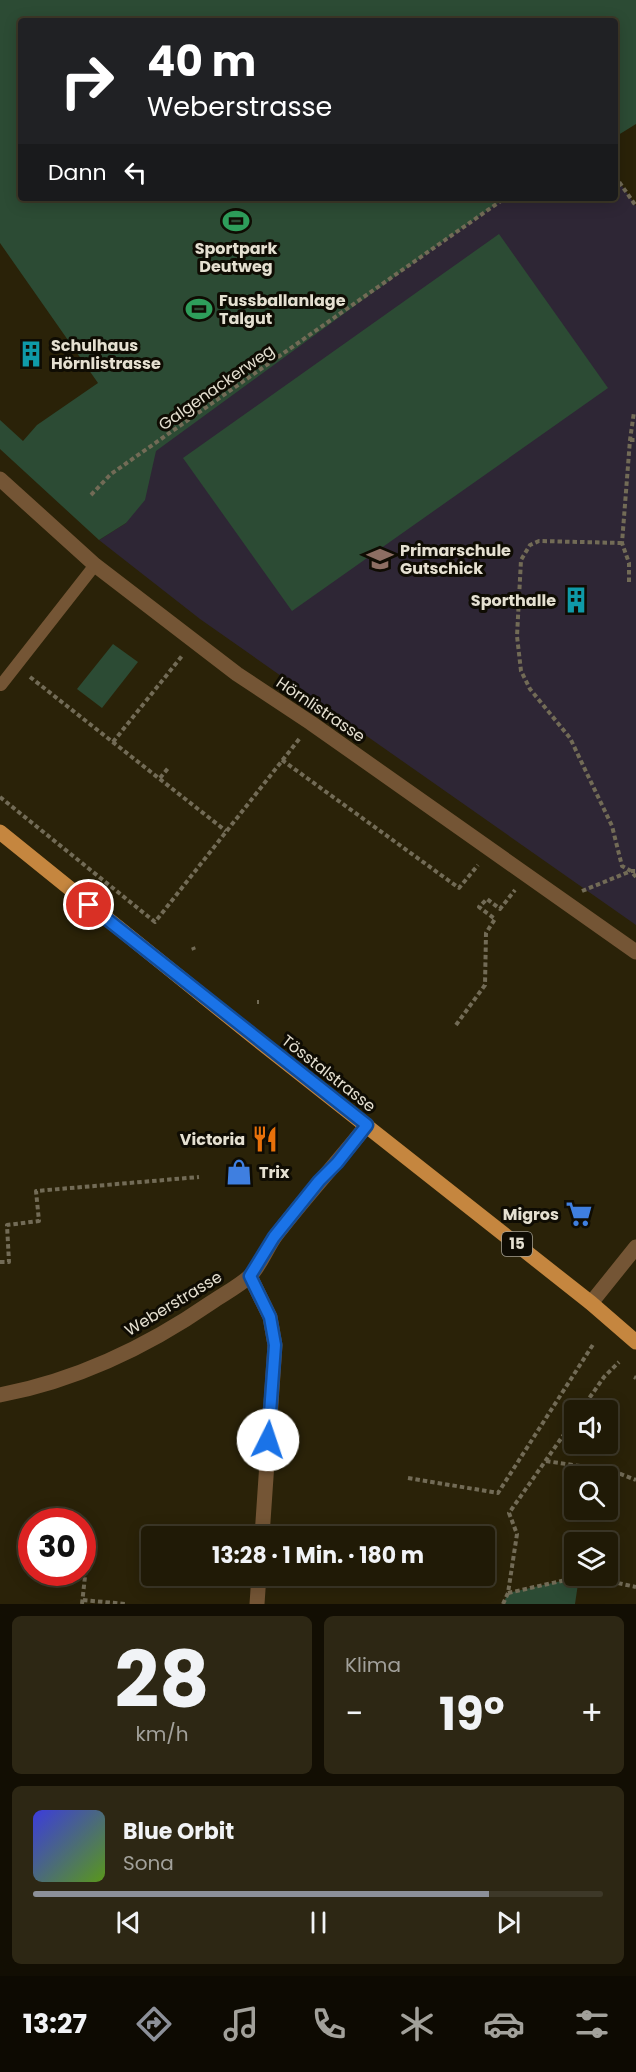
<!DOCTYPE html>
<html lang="de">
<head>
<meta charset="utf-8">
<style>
  body { margin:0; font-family:Poppins,sans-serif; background:#2d2714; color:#f1f3f6; height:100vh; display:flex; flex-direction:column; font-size:22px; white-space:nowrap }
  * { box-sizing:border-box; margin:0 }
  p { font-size:20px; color:#a2a19b }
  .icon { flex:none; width:33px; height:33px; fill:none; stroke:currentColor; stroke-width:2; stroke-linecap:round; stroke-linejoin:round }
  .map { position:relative; height:1604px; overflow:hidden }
  .side { display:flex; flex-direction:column; gap:12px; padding:12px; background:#120e03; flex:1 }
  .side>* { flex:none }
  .hud { position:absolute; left:18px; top:18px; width:600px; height:183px; border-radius:6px; box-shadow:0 3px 15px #0003,0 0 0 2px #3d3828; background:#202124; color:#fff; overflow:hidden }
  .controls { position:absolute; left:564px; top:1400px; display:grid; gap:12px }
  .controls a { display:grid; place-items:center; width:54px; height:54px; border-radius:6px; background:#201a06; box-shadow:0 3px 15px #0003,0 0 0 2px #3d3828; font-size:30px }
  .speed { position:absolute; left:18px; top:1508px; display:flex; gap:12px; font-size:30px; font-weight:700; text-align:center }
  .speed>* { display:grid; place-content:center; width:78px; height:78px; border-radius:50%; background:#201a06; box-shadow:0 3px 15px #0003,0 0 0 2px #3d3828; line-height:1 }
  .speed .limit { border:9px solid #d22; background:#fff; color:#111 }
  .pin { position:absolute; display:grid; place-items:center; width:51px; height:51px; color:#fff; margin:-26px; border:3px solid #fff; border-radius:50%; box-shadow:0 2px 6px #0007 }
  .me { position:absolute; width:66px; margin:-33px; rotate:4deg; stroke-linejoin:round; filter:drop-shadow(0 0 4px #0008) }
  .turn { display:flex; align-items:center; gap:21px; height:126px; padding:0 30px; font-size:27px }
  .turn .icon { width:78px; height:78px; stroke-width:2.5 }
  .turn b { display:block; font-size:42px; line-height:51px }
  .then { display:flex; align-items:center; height:57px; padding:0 30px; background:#0003; gap:12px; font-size:22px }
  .big { font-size:45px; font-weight:700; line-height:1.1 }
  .side .card { flex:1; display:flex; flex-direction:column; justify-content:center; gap:9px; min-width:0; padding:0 21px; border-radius:9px; background:#2d2714 }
  .side .dial { align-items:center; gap:0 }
  .dial b { font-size:78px; line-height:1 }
  .song { display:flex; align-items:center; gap:18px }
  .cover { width:72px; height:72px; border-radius:9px; background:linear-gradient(135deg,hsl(240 70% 55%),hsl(90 70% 35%)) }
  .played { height:6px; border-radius:3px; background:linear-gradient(90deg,#8c9099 80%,#3d3828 80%) }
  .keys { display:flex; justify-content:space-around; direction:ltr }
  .heat { display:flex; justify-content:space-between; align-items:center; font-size:33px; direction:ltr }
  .side .tiles { flex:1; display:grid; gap:12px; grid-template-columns:1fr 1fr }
  .card:last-child { grid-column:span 2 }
  .trip { position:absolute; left:141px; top:1526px; width:354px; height:60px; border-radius:6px; background:#201a06; box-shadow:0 3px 15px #0003,0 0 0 2px #3d3828; font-weight:700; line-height:60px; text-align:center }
  .menu { display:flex; height:96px; justify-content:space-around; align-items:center; background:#0d0a02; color:#a2a19b }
  .menu .icon { width:42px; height:42px }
  .menu .current { color:#8c9099 }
  .menu b { font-size:27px; color:#f1f3f6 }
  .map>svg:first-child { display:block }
</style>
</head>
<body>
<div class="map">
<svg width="636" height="1604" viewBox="0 0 636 1604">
  <rect width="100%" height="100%" fill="#2a2208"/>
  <!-- education -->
  <path fill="#2e2635" d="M 615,176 L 636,206 L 636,925 L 200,619 L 99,540 L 126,523 L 158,442 L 502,199 L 615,198 Z"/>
  <!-- green -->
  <g fill="#2c4b34">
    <path d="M 0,0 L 636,0 L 636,124 L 615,137 L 615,21 L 21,21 L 21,198 L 505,198 L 438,245 L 156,451 L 145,500 L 126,523 L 99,540 L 0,449 L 0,420 L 23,441 L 37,425 L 98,383 L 0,243 Z"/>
    <path d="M 499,234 L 608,388 L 292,611 L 183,458 Z"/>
    <path d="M 113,644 L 138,662 L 102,708 L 77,689 Z"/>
    <path d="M 579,1577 L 575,1604 L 503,1604 L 508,1593 Z"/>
  </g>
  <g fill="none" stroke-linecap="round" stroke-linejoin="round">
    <!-- path -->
    <g stroke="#726b56" stroke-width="4" stroke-dasharray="4.5 3" stroke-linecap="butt">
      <path d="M 615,176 L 636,206"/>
      <path d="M 630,440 L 636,440"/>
      <path d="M 91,495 L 111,474 L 505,198"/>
      <path d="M 622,543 L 539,541 L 530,545 L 521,560 L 517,636 L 521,671 L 530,689 L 570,738 L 612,826 L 622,866 L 631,871 L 636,877"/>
      <path d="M 629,582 L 629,563 L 622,543 L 630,440 L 634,412"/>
      <path d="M 30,677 L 226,831"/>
      <path d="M 113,742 L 182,656"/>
      <path d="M 282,760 L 459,888 L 478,865"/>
      <path d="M 160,778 L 169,767"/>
      <path d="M 0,797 L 155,922 L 300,738"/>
      <path d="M 582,891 L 631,871 L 636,871"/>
      <path d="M 193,947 L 194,950"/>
      <path d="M 257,1002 L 259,1002"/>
      <path d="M 456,1025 L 485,985 L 486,933 L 495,919 L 479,907 L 487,899 L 500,909 L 515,890"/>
      <path d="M 0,1262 L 9,1262 L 7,1225 L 39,1221 L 36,1191 L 199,1177"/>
      <path d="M 634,1377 L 636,1378"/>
      <path d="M 581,1410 L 604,1377 L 619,1362"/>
      <path d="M 546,1461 L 613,1471 L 636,1480"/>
      <path d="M 408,1478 L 498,1493 L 594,1343"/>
      <path d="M 508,1593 L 579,1577 L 595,1578 L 636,1587"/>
      <path d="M 83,1600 L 125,1604"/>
      <path d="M 82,1604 L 89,1540"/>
      <path d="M 503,1604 L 508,1593 L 517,1534 L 509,1513 L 574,1420"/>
    </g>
    <!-- lane -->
    <path stroke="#745535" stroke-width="12" d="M 1,685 L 95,565"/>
    <!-- street -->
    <g stroke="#745535" stroke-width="15">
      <path d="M 0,479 L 95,565 L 237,674 L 311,723 L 636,952"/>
      <path d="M 250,1276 L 270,1317 L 275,1345 L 262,1536"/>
      <path d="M 591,1303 L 636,1247"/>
      <path d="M 0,1395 C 78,1380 147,1347 212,1302 C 224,1294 239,1286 250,1276 C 261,1265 267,1247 277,1234 C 306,1196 338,1162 367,1125"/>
      <path d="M 257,1604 L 259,1575"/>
    </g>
    <!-- primary -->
    <path stroke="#c5863f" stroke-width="15" d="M 0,832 L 250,1034 L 591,1303 L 636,1342"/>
  </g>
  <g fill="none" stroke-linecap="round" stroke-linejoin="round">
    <!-- route casing -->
    <g stroke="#114b97" stroke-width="15">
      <path id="route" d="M 89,905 L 367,1125 L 337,1163 L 319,1181 L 274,1237 L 250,1276 L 270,1317 L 275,1345 L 268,1440"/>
    </g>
    <!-- route -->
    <use href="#route" stroke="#1a73e8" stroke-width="10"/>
  </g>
  <!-- icons -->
  <defs>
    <g id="stadium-bare" transform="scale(2.07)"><path d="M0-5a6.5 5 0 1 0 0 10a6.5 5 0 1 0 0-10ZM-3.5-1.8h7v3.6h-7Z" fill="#2e9e5b" stroke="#0f0c03" stroke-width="2.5" paint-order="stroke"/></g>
    <g id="building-bare" transform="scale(2.07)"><path d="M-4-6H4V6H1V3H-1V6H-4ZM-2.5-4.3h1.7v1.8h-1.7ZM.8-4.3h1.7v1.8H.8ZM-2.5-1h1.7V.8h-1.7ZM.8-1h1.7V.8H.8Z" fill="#0f9aa8" stroke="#0f0c03" stroke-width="2.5" paint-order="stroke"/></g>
    <g id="school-bare" transform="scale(2.07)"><path d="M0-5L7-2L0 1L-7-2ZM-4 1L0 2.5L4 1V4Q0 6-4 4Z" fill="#8d6e63" stroke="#0f0c03" stroke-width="2.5" paint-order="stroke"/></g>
    <g id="restaurant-bare" transform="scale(2.07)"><path d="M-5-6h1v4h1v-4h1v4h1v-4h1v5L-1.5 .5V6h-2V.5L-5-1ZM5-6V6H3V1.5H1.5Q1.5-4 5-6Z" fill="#e8710a" stroke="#0f0c03" stroke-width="2.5" paint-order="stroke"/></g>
    <g id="shop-bare" transform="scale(2.07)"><path d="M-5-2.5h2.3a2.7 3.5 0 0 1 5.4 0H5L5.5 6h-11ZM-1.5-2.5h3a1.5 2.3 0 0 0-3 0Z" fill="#3f7fe0" stroke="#0f0c03" stroke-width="2.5" paint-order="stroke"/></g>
    <g id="supermarket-bare" transform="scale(2.07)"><path d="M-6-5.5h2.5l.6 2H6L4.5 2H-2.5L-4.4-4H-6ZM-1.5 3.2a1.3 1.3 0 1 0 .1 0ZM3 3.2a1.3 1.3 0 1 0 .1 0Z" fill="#3f7fe0" stroke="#0f0c03" stroke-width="2.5" paint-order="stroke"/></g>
  </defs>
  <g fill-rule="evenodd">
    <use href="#stadium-bare" x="236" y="221"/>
    <use href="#stadium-bare" x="199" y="309"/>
    <use href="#building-bare" x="31" y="354"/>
    <use href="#school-bare" x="380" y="559"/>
    <use href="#building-bare" x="576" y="600"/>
    <use href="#restaurant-bare" x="265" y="1139"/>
    <use href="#shop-bare" x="239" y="1172"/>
    <use href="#supermarket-bare" x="579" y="1214"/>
  </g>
  <g text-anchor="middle" stroke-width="6" stroke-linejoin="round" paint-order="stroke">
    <!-- shield labels -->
    <rect fill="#0f0c03" stroke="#a5a093" stroke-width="1.5" x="502" y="1232" width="30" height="24" rx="4.5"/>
    <g font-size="15" font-weight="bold" fill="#e5e0d1">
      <text x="517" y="1249">15</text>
    </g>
    <!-- poi labels -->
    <g font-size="16" font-weight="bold" fill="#e5e0d1" stroke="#0f0c03" text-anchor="start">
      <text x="236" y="254" text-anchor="middle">Sportpark<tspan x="236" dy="18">Deutweg</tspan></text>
      <text x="219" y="306">Fussballanlage<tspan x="219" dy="18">Talgut</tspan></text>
      <text x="51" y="351">Schulhaus<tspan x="51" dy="18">Hörnlistrasse</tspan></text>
      <text x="400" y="556">Primarschule<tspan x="400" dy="18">Gutschick</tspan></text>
      <text x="556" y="606" text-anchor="end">Sporthalle</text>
      <text x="245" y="1145" text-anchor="end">Victoria</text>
      <text x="259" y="1178">Trix</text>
      <text x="559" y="1220" text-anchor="end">Migros</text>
    </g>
    <!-- street labels -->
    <g font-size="16" fill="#e5e0d1" stroke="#0f0c03">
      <text transform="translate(216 387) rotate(-35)" y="6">Galgenackerweg</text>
      <text transform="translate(321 709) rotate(34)" y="6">Hörnlistrasse</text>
      <text transform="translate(329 1073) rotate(38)" y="6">Tösstalstrasse</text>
      <text transform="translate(173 1303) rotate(-31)" y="6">Weberstrasse</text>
    </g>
  </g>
</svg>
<div class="controls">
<a><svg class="icon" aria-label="sound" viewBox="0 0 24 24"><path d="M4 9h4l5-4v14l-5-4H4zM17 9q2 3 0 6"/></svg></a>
<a><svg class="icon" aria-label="search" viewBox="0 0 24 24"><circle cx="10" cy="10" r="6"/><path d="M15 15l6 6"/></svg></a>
<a><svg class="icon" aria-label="layers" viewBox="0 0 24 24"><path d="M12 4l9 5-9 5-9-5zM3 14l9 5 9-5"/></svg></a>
</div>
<div class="speed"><div class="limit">30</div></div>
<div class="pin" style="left:89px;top:905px;background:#d93025"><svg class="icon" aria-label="arrive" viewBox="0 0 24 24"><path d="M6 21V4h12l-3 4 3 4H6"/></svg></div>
<svg class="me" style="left:268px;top:1440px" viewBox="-20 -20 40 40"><circle r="19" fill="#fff"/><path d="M0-13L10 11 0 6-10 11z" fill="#1a73e8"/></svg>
<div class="trip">13:28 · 1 Min. · 180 m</div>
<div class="hud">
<div class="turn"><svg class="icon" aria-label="right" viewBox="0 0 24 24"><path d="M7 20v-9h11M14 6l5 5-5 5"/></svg><div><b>40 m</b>Weberstrasse</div></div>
<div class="then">Dann<svg class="icon" aria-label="left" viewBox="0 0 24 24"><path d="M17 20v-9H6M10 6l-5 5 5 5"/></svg></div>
</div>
</div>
<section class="side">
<div class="tiles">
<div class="card dial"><b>28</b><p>km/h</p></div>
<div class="card"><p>Klima</p>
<div class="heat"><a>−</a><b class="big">19°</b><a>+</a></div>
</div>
<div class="card">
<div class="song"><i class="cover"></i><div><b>Blue Orbit</b><p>Sona</p></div></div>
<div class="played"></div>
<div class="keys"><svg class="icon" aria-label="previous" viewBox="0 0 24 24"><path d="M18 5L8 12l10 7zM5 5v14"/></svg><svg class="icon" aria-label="pause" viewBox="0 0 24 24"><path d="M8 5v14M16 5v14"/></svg><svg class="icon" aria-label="next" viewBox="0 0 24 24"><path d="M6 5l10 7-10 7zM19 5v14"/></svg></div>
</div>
</div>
</section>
<nav class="menu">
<b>13:27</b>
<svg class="icon current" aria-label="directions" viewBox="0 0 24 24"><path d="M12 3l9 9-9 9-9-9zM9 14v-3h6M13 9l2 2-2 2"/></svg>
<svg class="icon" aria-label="music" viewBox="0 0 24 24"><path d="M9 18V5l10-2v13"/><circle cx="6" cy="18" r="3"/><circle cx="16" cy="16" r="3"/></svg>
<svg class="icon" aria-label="phone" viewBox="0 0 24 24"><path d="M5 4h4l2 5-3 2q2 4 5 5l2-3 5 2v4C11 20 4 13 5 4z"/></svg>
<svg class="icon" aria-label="climate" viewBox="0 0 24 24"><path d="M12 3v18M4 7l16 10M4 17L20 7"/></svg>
<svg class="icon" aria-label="car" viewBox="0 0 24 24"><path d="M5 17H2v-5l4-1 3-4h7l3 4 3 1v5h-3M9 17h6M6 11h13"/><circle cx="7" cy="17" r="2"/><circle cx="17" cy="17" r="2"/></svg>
<svg class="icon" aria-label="filters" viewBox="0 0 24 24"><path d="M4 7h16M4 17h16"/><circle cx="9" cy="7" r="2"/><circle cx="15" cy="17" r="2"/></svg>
</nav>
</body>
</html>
